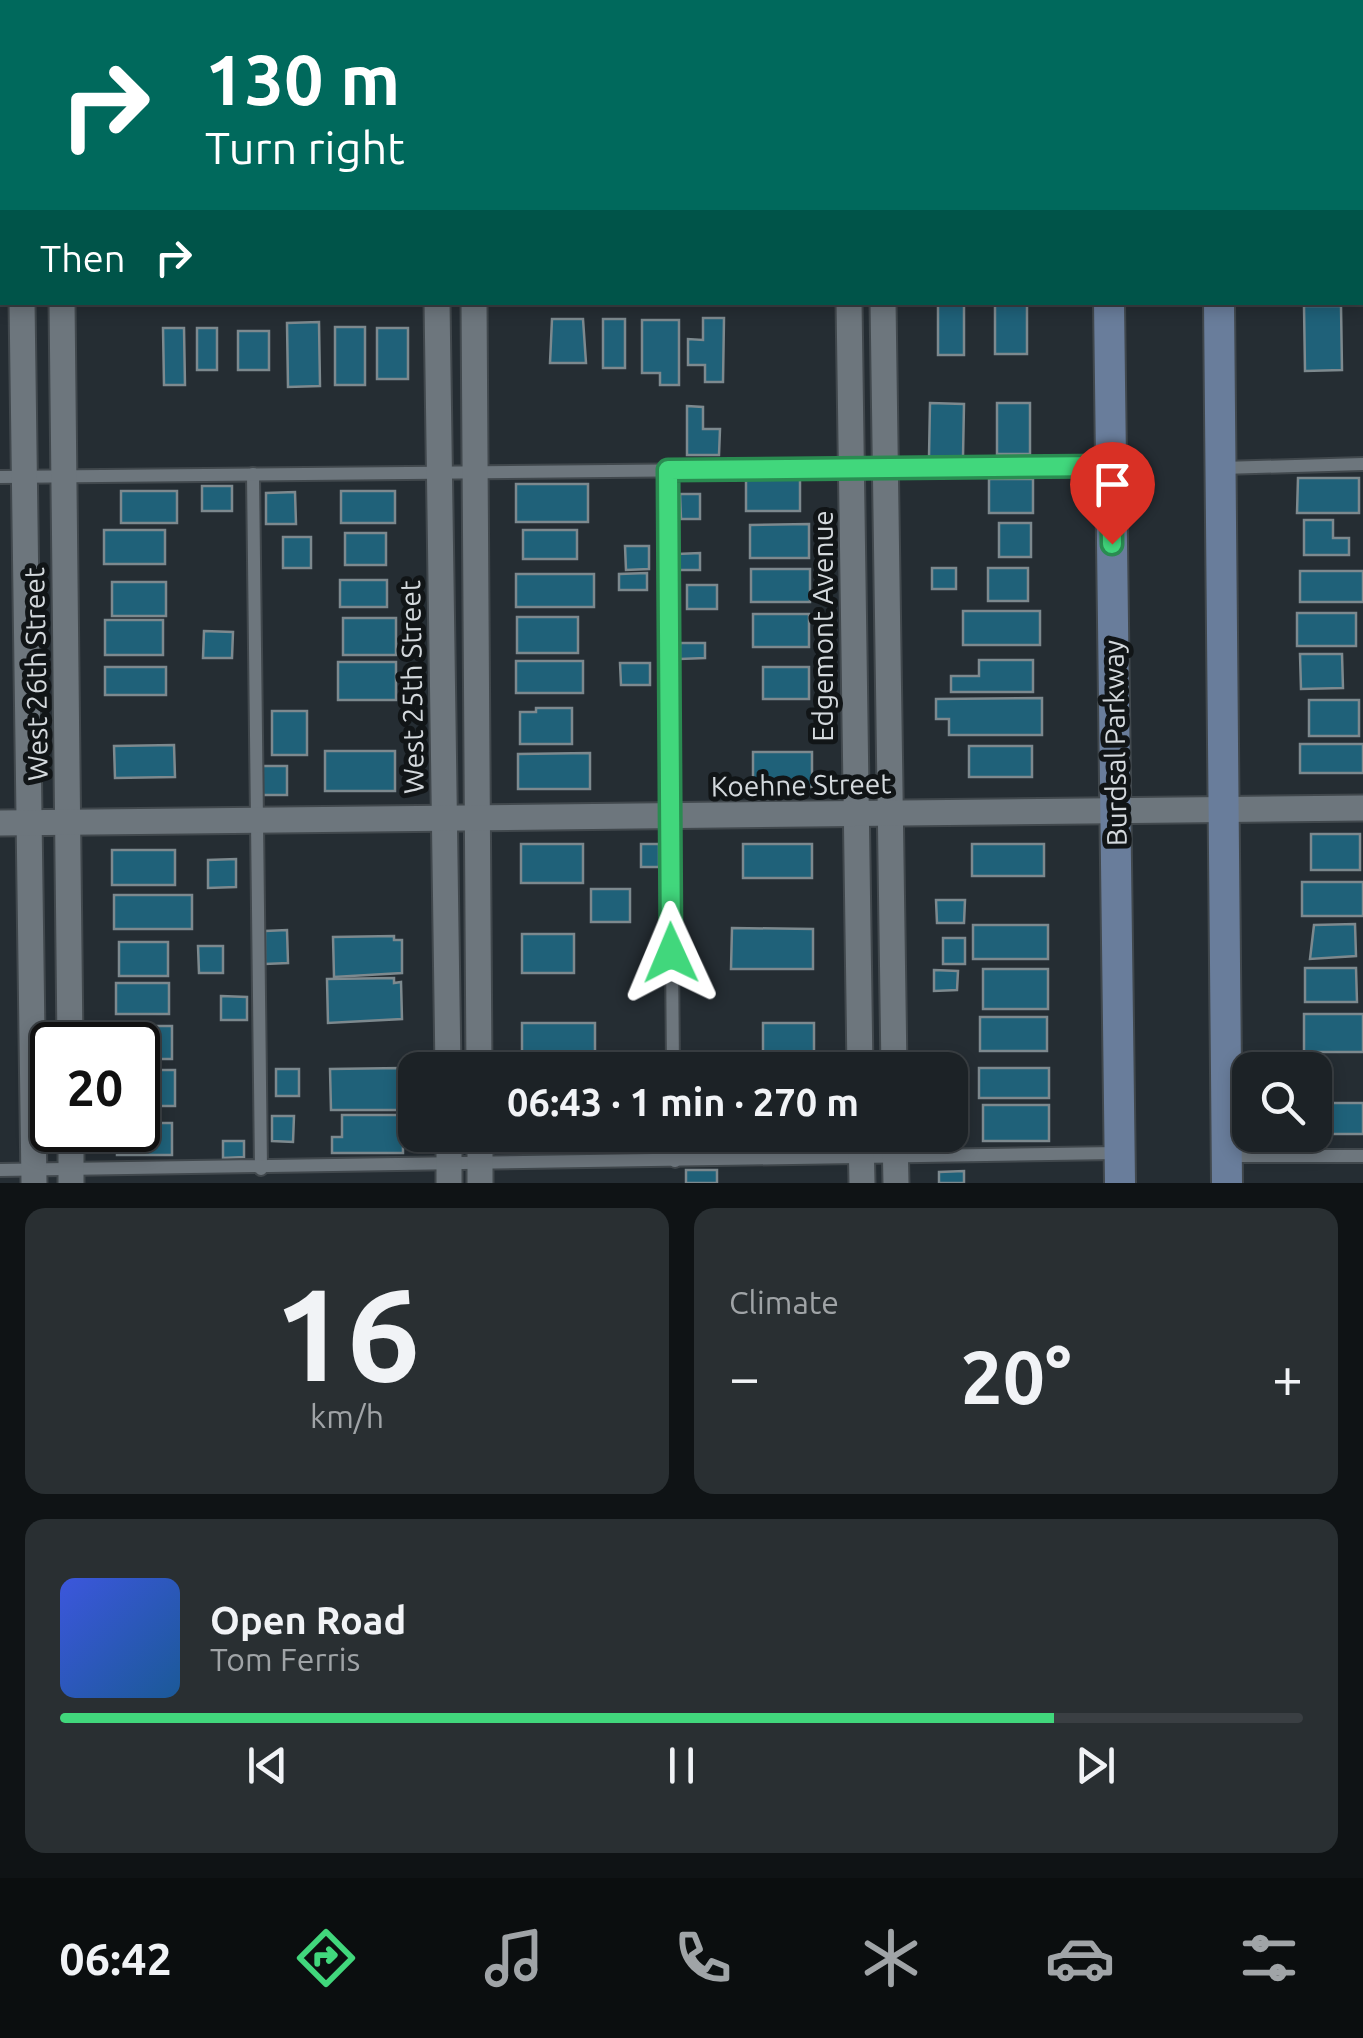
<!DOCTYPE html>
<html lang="en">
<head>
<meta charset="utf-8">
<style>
  body { margin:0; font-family:Ubuntu,sans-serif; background:#292f32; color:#f1f3f6; height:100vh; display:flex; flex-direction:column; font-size:38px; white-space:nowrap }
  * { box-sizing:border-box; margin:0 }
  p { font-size:32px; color:#a0a4a7 }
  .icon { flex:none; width:55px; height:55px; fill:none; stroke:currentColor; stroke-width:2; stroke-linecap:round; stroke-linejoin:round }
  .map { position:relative; height:1183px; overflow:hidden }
  .details { display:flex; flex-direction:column; gap:25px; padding:25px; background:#0f1315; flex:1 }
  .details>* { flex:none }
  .guide { position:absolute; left:0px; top:0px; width:1365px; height:305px; box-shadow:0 5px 15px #0003,0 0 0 2px #3a3f43; background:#00695c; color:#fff; overflow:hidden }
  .fabs { position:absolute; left:1232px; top:1052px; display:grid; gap:20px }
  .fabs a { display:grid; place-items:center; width:100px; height:100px; border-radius:20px; background:#1c2226; box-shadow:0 5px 15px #0003,0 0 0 2px #3a3f43; font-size:50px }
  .speed { position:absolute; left:30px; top:1022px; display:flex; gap:20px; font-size:50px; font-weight:700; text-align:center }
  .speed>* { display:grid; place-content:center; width:130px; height:130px; border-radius:50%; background:#1c2226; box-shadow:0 5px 15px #0003,0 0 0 2px #3a3f43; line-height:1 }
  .speed .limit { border:5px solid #111; border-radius:15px; background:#fff; color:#111 }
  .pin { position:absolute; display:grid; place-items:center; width:85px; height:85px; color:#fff; margin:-102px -42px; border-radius:50% 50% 50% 0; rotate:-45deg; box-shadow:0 0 10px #0007 }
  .pin .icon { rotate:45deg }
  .me { position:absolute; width:110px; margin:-55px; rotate:359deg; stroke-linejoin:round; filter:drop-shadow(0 0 8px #0008) }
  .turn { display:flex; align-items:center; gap:35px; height:210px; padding:0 40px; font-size:45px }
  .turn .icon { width:130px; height:130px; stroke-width:2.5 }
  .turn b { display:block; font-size:70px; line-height:85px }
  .then { display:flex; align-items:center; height:95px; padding:0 40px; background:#0003; gap:20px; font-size:38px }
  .big { font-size:75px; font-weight:700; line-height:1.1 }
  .details .card { flex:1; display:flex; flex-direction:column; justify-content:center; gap:15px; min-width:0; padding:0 35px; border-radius:20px; background:#292f32 }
  .details .dial { align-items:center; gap:0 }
  .dial b { font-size:130px; line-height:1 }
  .song { display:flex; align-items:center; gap:30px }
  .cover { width:120px; height:120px; border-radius:15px; background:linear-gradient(135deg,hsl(230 70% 55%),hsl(210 70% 35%)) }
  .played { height:10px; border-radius:5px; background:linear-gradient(90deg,#41d77c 80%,#3a3f43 80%) }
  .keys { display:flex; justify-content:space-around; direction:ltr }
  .heat { display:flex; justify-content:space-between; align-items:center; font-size:55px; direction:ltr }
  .details .tiles { flex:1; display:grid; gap:25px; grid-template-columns:1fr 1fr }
  .card:last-child { grid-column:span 2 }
  .trip { position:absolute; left:398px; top:1052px; width:570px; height:100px; border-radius:20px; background:#1c2226; box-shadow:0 5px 15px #0003,0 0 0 2px #3a3f43; font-weight:700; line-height:100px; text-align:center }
  .tab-bar { display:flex; height:160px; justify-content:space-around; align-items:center; background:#0b0e0f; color:#a0a4a7 }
  .tab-bar .icon { width:70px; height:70px }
  .tab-bar .active { color:#41d77c }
  .tab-bar b { font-size:45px; color:#f1f3f6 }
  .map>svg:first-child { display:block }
</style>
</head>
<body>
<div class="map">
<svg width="1363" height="1183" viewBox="0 0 1363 1183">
  <rect width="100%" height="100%" fill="#252d33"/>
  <!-- building -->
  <g fill="#1f6179" stroke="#7d898e" stroke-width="2.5">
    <rect x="938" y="302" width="26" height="53"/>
    <rect x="995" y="302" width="32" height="52"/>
    <path d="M 1304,306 L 1341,306 L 1342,370 L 1305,371 Z"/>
    <path d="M 703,318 L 724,318 L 723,382 L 705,382 L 705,365 L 688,365 L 688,339 L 703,340 Z"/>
    <path d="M 552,319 L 583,319 L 586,363 L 550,363 Z"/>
    <rect x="603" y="319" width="22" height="49"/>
    <path d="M 642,320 L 679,320 L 679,385 L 660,385 L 660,373 L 642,373 Z"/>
    <path d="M 319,322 L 320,386 L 288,387 L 287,323 Z"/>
    <rect x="335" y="327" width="30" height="58"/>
    <path d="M 163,328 L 184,328 L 185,385 L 164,385 Z"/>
    <rect x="197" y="328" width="20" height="42"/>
    <rect x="377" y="328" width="31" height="51"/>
    <rect x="238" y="331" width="31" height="39"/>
    <path d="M 930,403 L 964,404 L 963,457 L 929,457 Z"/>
    <rect x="997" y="403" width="33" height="51"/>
    <path d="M 687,406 L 703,407 L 703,429 L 720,429 L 719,455 L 687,455 Z"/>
    <path d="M 1298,478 L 1359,478 L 1359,513 L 1297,513 Z"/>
    <rect x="746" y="479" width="54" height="32"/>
    <rect x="989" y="479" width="44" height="34"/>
    <rect x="516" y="484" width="72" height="38"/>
    <rect x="202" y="486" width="30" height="25"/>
    <rect x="121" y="491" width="56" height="32"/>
    <rect x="341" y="491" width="54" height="32"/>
    <path d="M 295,492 L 296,524 L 266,524 L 266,493 Z"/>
    <path d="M 680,494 L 700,494 L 700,519 L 681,519 Z"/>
    <path d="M 1304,520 L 1333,520 L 1333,538 L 1349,538 L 1349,555 L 1304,555 Z"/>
    <rect x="999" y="523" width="32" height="34"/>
    <path d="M 809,524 L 809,558 L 750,558 L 750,525 Z"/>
    <rect x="104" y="530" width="61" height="34"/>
    <rect x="523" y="530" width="54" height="29"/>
    <rect x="345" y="533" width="41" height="32"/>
    <rect x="283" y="537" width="28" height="31"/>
    <path d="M 625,546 L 649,546 L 649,569 L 626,570 Z"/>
    <path d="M 700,553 L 700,570 L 677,570 L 677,554 Z"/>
    <rect x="932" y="568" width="24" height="21"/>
    <rect x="988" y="568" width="40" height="33"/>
    <rect x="751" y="569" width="59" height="33"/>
    <rect x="1300" y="571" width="63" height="31"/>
    <path d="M 647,573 L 647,590 L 619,590 L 619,574 Z"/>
    <rect x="516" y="574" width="78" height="33"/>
    <rect x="340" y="580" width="47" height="27"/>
    <rect x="112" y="582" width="54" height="34"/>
    <rect x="687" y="585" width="30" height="24"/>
    <rect x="963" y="611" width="77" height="34"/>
    <rect x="1297" y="613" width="59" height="33"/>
    <rect x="753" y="614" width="56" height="33"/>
    <rect x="517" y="617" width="61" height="36"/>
    <rect x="343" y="618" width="53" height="37"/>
    <rect x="105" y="620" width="58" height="35"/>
    <path d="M 204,631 L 233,632 L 232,658 L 203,658 Z"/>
    <path d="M 680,643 L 705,643 L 705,658 L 680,659 Z"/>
    <path d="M 1300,654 L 1342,654 L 1343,688 L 1301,689 Z"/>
    <path d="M 979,660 L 1033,660 L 1033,692 L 951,692 L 951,676 L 979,676 Z"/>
    <rect x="516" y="661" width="67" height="32"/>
    <rect x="338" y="662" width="58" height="38"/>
    <path d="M 620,663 L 650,663 L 650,685 L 621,685 Z"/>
    <rect x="105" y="667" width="61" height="28"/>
    <rect x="763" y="667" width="46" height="32"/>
    <path d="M 1042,698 L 1042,735 L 949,735 L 949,719 L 936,719 L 936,699 Z"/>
    <rect x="1309" y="700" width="50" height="36"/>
    <path d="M 536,708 L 572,708 L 572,744 L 520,744 L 520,712 L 536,712 Z"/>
    <rect x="272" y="711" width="35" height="44"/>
    <rect x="1300" y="744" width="63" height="29"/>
    <path d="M 174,745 L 175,777 L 115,778 L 114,746 Z"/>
    <rect x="969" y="746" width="63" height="31"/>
    <rect x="325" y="751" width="70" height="40"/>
    <rect x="753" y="752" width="59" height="35"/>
    <path d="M 590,753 L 590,789 L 518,789 L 518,754 Z"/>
    <rect x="262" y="766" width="25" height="29"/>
    <rect x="1311" y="834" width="49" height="36"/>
    <rect x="521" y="844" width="62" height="39"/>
    <rect x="641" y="844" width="18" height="23"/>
    <rect x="743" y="844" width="69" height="34"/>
    <rect x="972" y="844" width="72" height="32"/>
    <rect x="112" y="850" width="63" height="35"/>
    <path d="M 236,859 L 236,887 L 208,888 L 208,860 Z"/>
    <rect x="1302" y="882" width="61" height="34"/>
    <rect x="591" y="889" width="39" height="33"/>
    <rect x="114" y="895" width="78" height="34"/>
    <path d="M 936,900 L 965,900 L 964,923 L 937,923 Z"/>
    <path d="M 1355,924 L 1356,956 L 1310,959 L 1314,925 Z"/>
    <rect x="973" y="925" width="75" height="34"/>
    <path d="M 732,928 L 813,929 L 813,969 L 731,969 Z"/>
    <path d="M 287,930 L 288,963 L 265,964 L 265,931 Z"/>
    <rect x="522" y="934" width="52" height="39"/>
    <path d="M 394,936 L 394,940 L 402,940 L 402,973 L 334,977 L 333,937 Z"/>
    <rect x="943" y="938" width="22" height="26"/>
    <rect x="119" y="942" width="49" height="34"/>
    <path d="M 198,946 L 223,946 L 223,973 L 199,973 Z"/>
    <path d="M 1305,968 L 1356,968 L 1357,1002 L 1305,1002 Z"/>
    <rect x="983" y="969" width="65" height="40"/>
    <path d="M 934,970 L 958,971 L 957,990 L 934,991 Z"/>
    <path d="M 394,978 L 394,983 L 401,982 L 402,1019 L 328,1023 L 327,979 Z"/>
    <rect x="116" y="983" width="53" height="31"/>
    <path d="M 221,996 L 247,997 L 247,1020 L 221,1020 Z"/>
    <rect x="1304" y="1014" width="59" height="38"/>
    <rect x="980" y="1017" width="67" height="34"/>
    <rect x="522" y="1023" width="73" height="37"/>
    <rect x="763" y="1023" width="51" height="33"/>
    <path d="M 116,1026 L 172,1026 L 172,1059 L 138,1059 L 138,1045 L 116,1045 Z"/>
    <rect x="744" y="1062" width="70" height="8"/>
    <path d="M 402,1068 L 403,1110 L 331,1110 L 330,1069 Z"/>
    <rect x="979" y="1068" width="70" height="30"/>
    <rect x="276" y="1069" width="23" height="27"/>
    <rect x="138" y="1070" width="37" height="36"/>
    <rect x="1315" y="1103" width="48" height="31"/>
    <rect x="983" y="1105" width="66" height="36"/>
    <path d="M 342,1115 L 403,1115 L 403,1153 L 332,1153 L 332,1137 L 342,1137 Z"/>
    <path d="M 272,1116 L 294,1116 L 293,1142 L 272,1141 Z"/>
    <path d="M 138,1123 L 172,1123 L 172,1155 L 117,1155 L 117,1130 L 138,1130 Z"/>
    <rect x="526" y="1135" width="54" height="13"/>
    <rect x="622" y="1135" width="30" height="11"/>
    <rect x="747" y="1135" width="68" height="10"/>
    <path d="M 223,1141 L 244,1141 L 244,1157 L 223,1158 Z"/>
    <rect x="686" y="1170" width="31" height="13"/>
    <path d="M 964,1171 L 964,1183 L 939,1183 L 939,1172 Z"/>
  </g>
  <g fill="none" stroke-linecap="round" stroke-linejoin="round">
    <!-- lane casing -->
    <g stroke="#41484d" stroke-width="16">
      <g id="lane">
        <path d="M 539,0 L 539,2"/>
        <path d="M 902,0 L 902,2"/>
        <path d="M 1222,468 L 1363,464"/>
        <path d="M 668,470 L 673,1070"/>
        <path d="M 253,474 L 261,1169"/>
        <path d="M 0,477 L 1109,466"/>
        <path d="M 674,1135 L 675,1161"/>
        <path d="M 1227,1156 L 1363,1156"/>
        <path d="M 0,1170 L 1117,1153"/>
      </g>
    </g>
    <!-- street casing -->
    <g stroke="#41484d" stroke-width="29">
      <g id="street">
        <path d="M 356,0 L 356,2"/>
        <path d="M 727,0 L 727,2"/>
        <path d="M 22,302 L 34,1183"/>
        <path d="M 62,302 L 70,1045"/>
        <path d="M 437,302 L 448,1070"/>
        <path d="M 474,302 L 479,1070"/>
        <path d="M 849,302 L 860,1070"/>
        <path d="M 883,302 L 894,1070"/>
        <path d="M 0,823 L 1363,808"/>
        <path d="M 71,1130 L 71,1183"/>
        <path d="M 449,1135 L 449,1183"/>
        <path d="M 480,1135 L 480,1183"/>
        <path d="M 861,1135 L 862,1183"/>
        <path d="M 895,1135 L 896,1183"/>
      </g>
    </g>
    <!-- secondary casing -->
    <g stroke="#41484d" stroke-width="34">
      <g id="secondary">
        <path d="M 1104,0 L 1104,2"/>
        <path d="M 1218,0 L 1218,2"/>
        <path d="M 1362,261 L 1363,261"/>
        <path d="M 0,276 L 2,276"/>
        <path d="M 1109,302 L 1120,1183"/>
        <path d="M 1219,302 L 1227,1183"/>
      </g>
    </g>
    <!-- lane -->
    <use href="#lane" stroke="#6d767d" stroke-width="12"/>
    <!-- street -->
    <use href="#street" stroke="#6d767d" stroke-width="25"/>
    <!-- secondary -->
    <use href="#secondary" stroke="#697d9b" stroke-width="30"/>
  </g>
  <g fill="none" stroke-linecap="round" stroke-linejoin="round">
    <!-- route casing -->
    <g stroke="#2a8c51" stroke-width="25">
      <path id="route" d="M 671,953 L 668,470 L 1111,466 L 1112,544"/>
    </g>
    <!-- route -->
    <use href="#route" stroke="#41d77c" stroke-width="18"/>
  </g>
  <g text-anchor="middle" stroke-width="10" stroke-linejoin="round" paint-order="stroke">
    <!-- street labels -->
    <g font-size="28" fill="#d4d9dd" stroke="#111517">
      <text transform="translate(823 626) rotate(-90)" y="10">Edgemont Avenue</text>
      <text transform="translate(36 674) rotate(-91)" y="10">West 26th Street</text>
      <text transform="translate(412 687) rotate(-91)" y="10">West 25th Street</text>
      <text transform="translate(1115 743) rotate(-91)" y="10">Burdsal Parkway</text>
      <text transform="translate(801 785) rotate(-1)" y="10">Koehne Street</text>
    </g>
  </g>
</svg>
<div class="fabs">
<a><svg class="icon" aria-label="search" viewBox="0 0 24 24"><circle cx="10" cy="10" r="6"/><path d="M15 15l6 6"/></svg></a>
</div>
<div class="speed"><div class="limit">20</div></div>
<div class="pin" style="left:1112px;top:544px;background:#d93025"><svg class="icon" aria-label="arrive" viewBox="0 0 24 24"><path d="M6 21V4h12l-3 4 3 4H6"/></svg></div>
<svg class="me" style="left:671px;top:953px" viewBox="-20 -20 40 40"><path d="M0-17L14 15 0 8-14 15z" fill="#41d77c" stroke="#fff" stroke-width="4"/></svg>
<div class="trip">06:43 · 1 min · 270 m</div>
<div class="guide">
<div class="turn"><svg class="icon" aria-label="right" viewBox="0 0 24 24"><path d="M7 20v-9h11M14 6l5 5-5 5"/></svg><div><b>130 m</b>Turn right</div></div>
<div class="then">Then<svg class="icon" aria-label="right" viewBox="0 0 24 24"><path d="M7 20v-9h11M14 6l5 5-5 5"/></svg></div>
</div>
</div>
<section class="details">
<div class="tiles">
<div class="card dial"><b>16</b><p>km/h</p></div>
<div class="card"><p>Climate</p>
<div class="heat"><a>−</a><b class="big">20°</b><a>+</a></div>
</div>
<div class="card">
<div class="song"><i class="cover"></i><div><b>Open Road</b><p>Tom Ferris</p></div></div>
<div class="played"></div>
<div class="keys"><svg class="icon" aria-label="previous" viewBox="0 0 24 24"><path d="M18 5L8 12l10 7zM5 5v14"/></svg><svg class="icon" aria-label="pause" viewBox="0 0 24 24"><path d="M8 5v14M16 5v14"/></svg><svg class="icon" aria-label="next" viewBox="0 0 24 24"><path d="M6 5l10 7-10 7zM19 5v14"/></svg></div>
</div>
</div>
</section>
<nav class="tab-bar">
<b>06:42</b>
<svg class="icon active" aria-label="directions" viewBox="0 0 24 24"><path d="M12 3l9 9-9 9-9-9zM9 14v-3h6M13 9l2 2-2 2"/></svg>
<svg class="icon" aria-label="music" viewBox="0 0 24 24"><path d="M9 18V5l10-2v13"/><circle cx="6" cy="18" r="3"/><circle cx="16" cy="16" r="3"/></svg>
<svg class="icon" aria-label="phone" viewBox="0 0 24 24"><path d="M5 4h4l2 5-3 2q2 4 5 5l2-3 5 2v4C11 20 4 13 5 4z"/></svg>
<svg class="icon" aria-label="climate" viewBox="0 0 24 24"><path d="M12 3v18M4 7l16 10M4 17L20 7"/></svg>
<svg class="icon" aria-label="car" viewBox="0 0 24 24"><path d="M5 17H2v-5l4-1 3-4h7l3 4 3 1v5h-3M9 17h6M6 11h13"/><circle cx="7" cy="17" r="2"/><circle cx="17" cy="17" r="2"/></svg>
<svg class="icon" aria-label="filters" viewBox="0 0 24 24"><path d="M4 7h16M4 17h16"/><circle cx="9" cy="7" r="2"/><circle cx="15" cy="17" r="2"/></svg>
</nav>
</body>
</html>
